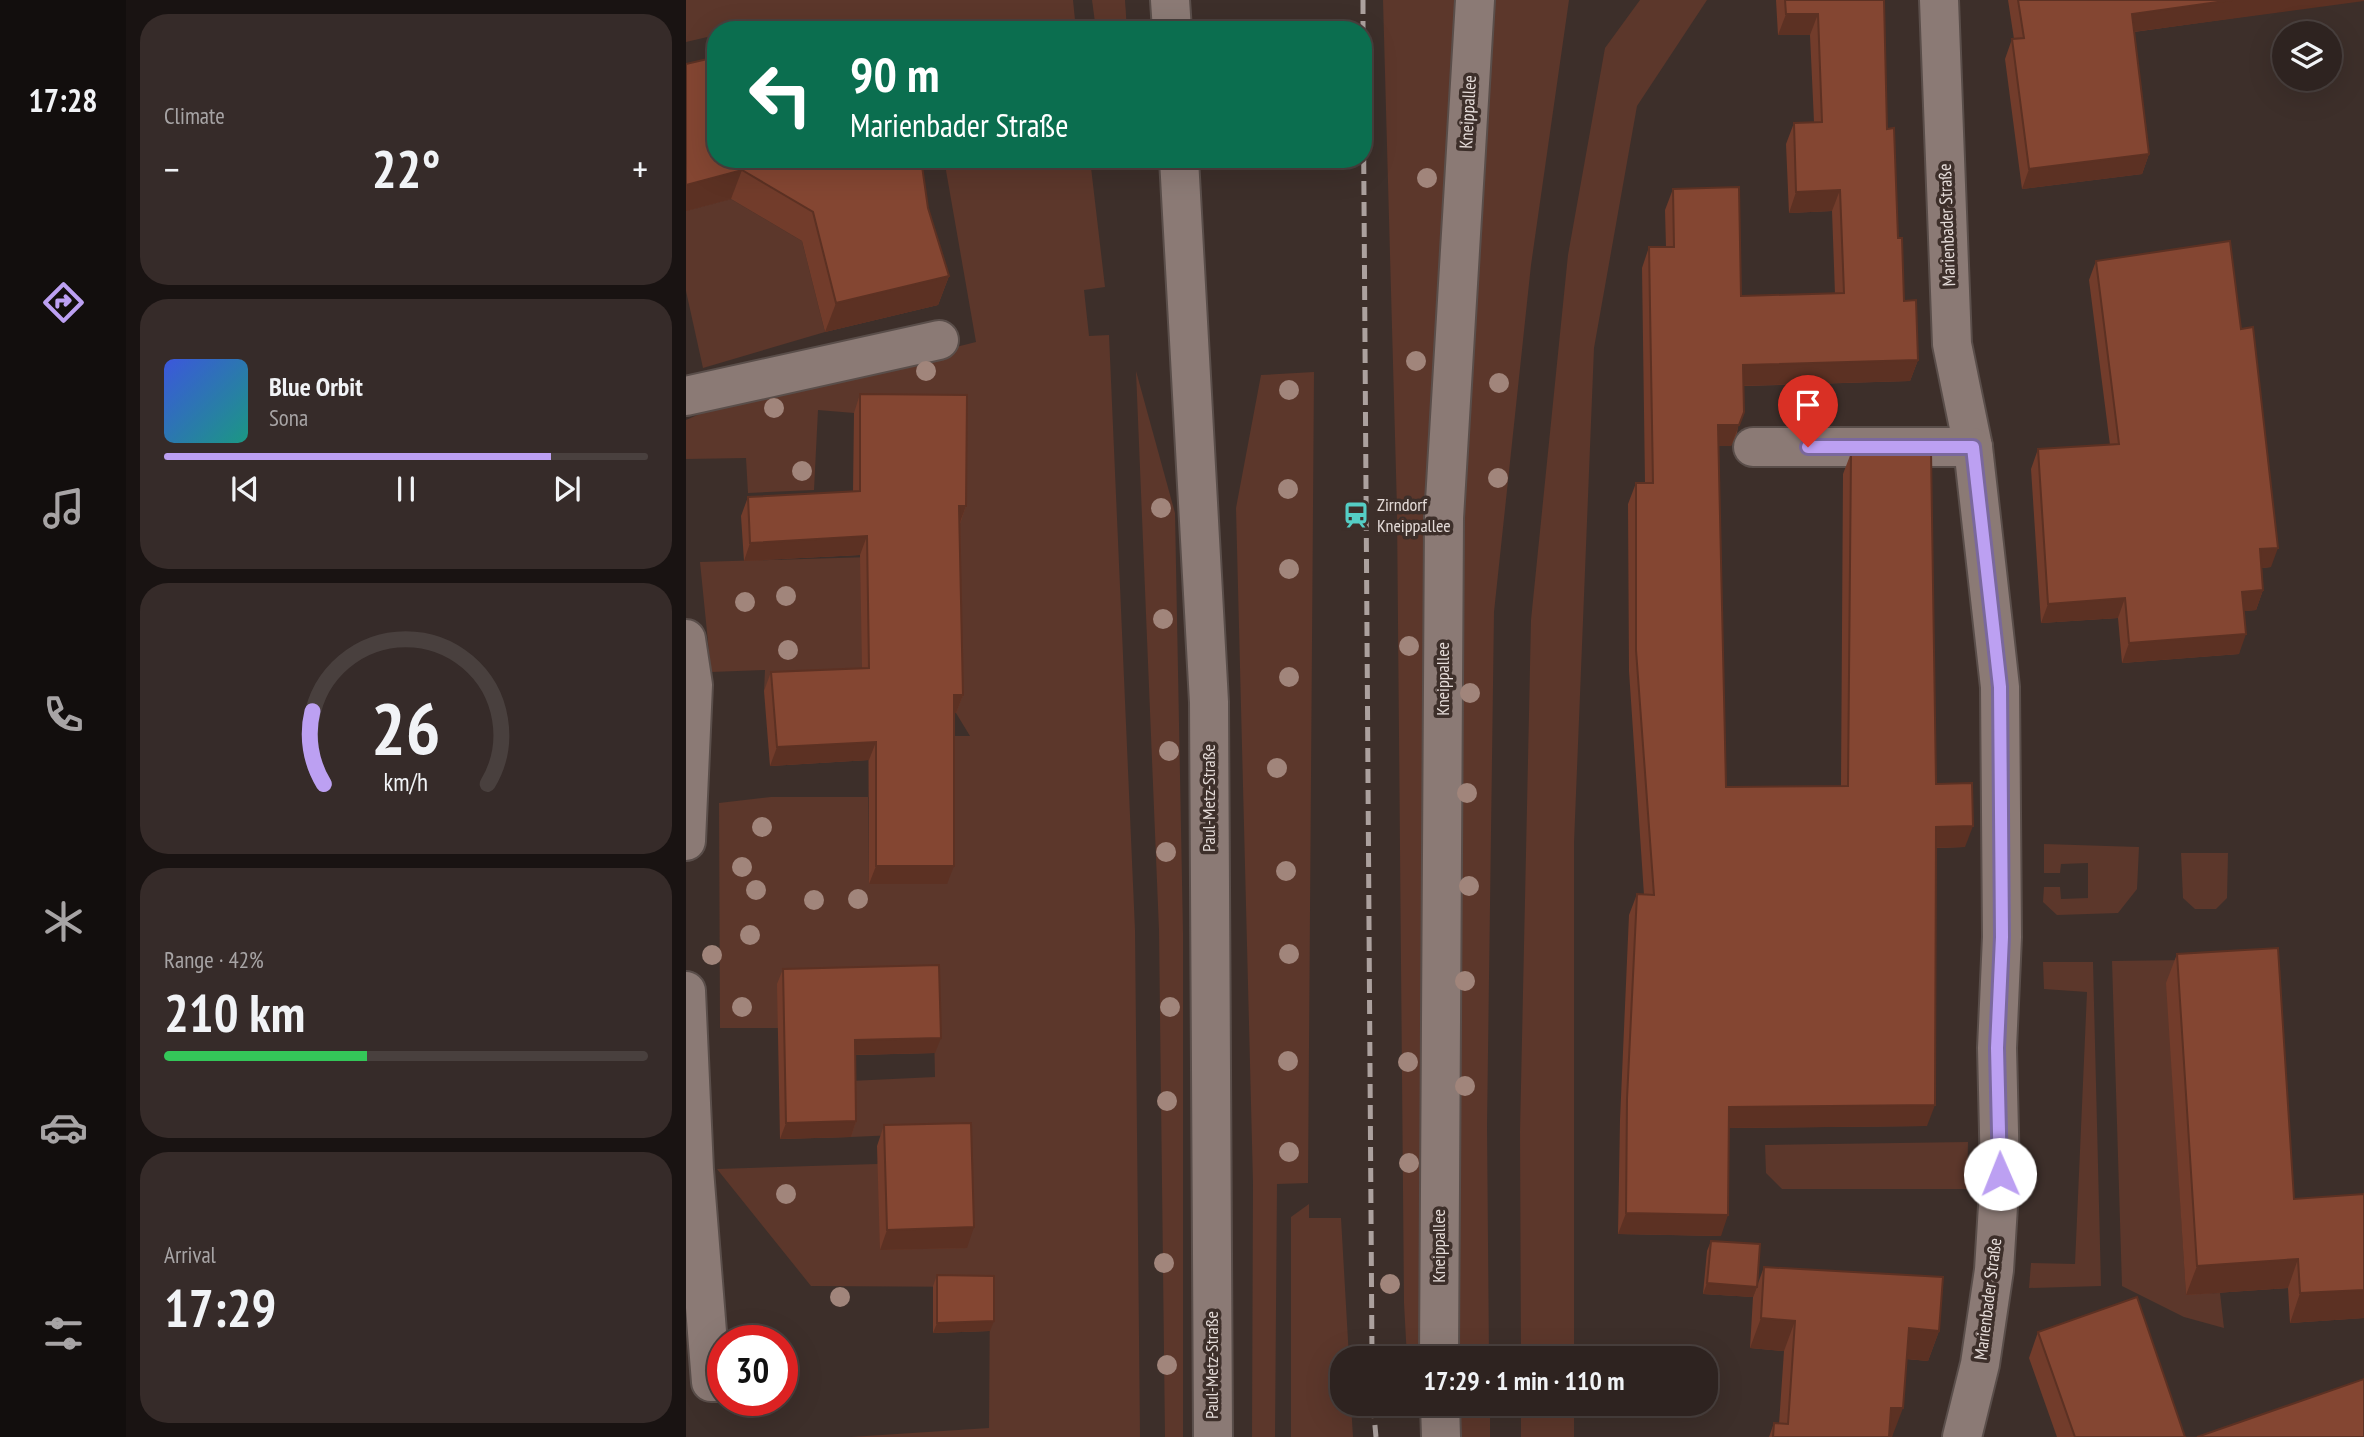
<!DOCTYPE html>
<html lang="en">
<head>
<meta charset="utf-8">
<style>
  body { margin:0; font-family:"PT Sans Narrow",sans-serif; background:#362b29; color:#f1f3f6; height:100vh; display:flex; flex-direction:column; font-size:26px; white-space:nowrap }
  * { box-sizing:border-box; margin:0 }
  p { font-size:23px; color:#a7a4a5 }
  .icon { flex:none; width:38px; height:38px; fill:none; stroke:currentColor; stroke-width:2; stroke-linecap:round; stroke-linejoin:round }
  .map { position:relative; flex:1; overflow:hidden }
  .sheet { display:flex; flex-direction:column; gap:14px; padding:14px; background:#191312; width:560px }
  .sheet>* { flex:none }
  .banner { position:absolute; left:21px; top:21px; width:665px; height:147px; border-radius:28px; box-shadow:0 7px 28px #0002,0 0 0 2px #49403e; background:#0b6e4f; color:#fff; overflow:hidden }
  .buttons { position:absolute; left:1586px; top:21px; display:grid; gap:14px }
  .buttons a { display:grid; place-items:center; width:70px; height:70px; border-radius:50%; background:#2e2320; box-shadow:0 7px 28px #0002,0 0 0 2px #49403e; font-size:35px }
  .speed { position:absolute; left:21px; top:1325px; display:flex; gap:14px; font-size:35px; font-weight:700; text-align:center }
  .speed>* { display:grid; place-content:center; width:91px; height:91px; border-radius:50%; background:#2e2320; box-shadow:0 7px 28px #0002,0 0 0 2px #49403e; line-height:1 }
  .speed .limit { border:10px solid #d22; background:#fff; color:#111 }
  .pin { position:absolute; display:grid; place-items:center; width:60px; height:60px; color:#fff; margin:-72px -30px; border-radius:50% 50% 50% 0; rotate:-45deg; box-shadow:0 0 7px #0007 }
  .pin .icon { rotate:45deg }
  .me { position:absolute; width:77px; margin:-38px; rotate:359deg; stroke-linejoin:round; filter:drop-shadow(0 0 5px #0008) }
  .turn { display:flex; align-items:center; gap:24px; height:147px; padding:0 28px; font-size:32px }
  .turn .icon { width:91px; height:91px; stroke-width:2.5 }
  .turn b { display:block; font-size:49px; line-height:60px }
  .big { font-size:52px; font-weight:700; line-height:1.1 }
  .sheet .card { flex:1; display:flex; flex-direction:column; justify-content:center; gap:10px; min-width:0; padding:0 24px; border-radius:28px; background:#362b29 }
  .sheet .dial { align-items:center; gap:0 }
  .dial svg { height:182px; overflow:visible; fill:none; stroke:#49403e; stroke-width:7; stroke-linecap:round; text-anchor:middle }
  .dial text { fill:#f1f3f6; stroke:none }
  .song { display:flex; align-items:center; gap:21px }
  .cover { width:84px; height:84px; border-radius:10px; background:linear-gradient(135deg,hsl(230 70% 55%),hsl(170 70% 35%)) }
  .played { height:7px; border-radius:4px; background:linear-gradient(90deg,#bca0f2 80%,#49403e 80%) }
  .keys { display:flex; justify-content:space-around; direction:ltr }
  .heat { display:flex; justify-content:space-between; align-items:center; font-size:38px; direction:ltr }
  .charge { height:10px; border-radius:5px; background:linear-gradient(90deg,#34c759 42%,#49403e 0) }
  .trip { position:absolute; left:644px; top:1346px; width:388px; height:70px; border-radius:28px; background:#2e2320; box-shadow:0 7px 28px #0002,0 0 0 2px #49403e; font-weight:700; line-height:70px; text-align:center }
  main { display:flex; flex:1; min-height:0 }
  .dock { display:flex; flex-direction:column; width:126px; justify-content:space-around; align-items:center; background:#120e0d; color:#a7a4a5 }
  .dock .icon { width:49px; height:49px }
  .dock .current { color:#bca0f2 }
  .dock b { font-size:32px; color:#f1f3f6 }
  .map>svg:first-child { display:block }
</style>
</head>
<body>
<main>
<nav class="dock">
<b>17:28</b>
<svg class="icon current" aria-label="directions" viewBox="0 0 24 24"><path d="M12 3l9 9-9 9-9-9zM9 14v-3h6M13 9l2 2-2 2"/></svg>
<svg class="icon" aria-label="music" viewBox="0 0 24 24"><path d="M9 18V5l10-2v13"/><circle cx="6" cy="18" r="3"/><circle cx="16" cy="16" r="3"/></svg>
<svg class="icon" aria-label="phone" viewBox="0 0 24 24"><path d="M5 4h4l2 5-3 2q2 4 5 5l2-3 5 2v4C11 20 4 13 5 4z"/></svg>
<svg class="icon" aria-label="climate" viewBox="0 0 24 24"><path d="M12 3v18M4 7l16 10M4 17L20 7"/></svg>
<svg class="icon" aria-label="car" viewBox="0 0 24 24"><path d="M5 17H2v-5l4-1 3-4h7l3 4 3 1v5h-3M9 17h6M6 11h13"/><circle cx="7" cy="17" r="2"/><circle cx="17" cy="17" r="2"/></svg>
<svg class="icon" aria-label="filters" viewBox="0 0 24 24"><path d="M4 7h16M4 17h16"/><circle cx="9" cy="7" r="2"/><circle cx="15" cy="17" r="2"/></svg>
</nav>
<section class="sheet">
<div class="card"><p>Climate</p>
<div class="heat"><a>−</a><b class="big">22°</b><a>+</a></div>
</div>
<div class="card">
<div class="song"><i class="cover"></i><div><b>Blue Orbit</b><p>Sona</p></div></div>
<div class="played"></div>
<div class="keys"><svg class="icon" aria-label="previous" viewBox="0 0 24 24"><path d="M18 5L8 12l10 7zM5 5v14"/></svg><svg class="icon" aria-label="pause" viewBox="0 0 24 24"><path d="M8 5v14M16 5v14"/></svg><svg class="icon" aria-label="next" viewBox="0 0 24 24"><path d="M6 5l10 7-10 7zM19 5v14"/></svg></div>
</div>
<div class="card dial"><svg viewBox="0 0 100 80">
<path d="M14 69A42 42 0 1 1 86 69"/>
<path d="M14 69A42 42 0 0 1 9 37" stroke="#bca0f2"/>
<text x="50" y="56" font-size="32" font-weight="700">26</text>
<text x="50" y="72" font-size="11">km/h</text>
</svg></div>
<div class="card"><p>Range · 42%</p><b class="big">210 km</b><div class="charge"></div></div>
<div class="card"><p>Arrival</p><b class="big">17:29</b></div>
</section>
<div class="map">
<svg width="1678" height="1437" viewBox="0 0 1678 1437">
  <rect width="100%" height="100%" fill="#3d2f2a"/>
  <!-- green -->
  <g fill="#5c372b" fill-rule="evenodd">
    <path d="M 0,0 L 387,0 L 390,30 L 105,30 L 91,21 L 53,30 L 30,30 L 30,35 L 0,42 Z"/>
    <path d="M 406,0 L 439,0 L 441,30 L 410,30 Z"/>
    <path d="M 697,0 L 779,0 L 745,1358 L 721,1358 L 718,1303 L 711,509 Z"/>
    <path d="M 803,0 L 883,0 L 845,265 L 808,612 L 801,1126 L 803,1358 L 767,1358 L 771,518 Z"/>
    <path d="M 954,0 L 1021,0 L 951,106 L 908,348 L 888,843 L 888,1358 L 835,1358 L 834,1132 L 845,620 L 882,255 L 919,48 Z"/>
    <path d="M 258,159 L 404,159 L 419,287 L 398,290 L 403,336 L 423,335 L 449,930 L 454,1437 L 165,1437 L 303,1428 L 304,1287 L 125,1286 L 31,1169 L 191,1164 L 276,1132 L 165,1137 L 164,1081 L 249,1077 L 247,981 L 92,984 L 92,1028 L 34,1028 L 33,803 L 85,797 L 183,797 L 183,884 L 182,736 L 78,691 L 79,670 L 25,672 L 14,562 L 252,555 L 168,413 L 132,410 L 128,490 L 62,493 L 60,458 L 0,459 L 0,420 L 27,408 L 290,342 ZM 268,600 L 270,713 L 284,736 L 182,736 Z"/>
    <path d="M 45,199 L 116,241 L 139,332 L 17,368 L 0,291 L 0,211 Z"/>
    <path d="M 450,371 L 489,513 L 497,933 L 497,1437 L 479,1437 L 473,930 Z"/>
    <path d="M 628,372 L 622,1183 L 591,1184 L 589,1437 L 566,1437 L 567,1183 L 550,508 L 575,375 Z"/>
    <path d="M 1358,844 L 1453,847 L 1451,889 L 1432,913 L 1371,915 L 1357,902 L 1358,887 L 1374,887 L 1375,899 L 1402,898 L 1402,863 L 1375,864 L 1374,873 L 1358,873 Z"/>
    <path d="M 1495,853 L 1542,853 L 1541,898 L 1530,909 L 1509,909 L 1497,898 Z"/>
    <path d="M 1581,959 L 1481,983 L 1500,1294 L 1534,1293 L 1538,1328 L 1498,1317 L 1436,1286 L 1426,961 Z"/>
    <path d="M 1357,962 L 1407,962 L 1415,1286 L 1343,1288 L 1345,1263 L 1389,1264 L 1401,992 L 1358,989 Z"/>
    <path d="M 1282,1142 L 1281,1189 L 1096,1189 L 1080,1173 L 1079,1145 Z"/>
    <path d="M 623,1204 L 623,1218 L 655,1218 L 663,1358 L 656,1358 L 656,1404 L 665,1404 L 667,1437 L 605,1437 L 605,1217 Z"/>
    <path d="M 768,1404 L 804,1404 L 804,1437 L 769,1437 Z"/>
    <rect x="835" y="1404" width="53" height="33"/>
  </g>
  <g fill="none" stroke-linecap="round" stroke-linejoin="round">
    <!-- minor casing -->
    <g stroke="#5a4e4a" stroke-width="42">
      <g id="minor">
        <path d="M 484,0 L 486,30"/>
        <path d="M 1253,0 L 1266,344 L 1287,447 L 1314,687 L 1316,937 L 1311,1048 L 1314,1174 L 1308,1270 L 1294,1364 L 1276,1437"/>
        <path d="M 493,159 L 523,702 L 527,1437"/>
        <path d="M 0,396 L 253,340"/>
        <path d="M 1067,447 L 1287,447"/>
        <path d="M 0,639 L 7,685 L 0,841"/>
        <path d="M 0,991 L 8,1170 L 25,1382 L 37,1382"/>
        <path d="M 753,1358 L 758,518 L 789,0"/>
        <path d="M 754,1404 L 755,1437"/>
      </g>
    </g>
    <!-- minor -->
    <use href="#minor" stroke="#8b7a75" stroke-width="38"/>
    <!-- rail -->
    <g stroke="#aca19e" stroke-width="5" stroke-dasharray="14 7" stroke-linecap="butt">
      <path d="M 677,0 L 677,30"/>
      <path d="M 677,55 L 686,1358"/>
      <path d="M 687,1404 L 690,1437"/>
    </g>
  </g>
  <!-- trees -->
  <g fill="#a1857b">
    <circle cx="741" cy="178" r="10"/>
    <circle cx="730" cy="361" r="10"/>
    <circle cx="240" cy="371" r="10"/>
    <circle cx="813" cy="383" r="10"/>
    <circle cx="603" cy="390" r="10"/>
    <circle cx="88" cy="408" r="10"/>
    <circle cx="116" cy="471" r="10"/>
    <circle cx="812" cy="478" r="10"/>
    <circle cx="602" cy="489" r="10"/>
    <circle cx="475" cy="508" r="10"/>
    <circle cx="603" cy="569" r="10"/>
    <circle cx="100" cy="596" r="10"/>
    <circle cx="59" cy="602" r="10"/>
    <circle cx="477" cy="619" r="10"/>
    <circle cx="723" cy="646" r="10"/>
    <circle cx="102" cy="650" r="10"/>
    <circle cx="603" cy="677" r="10"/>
    <circle cx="784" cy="693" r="10"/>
    <circle cx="483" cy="751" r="10"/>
    <circle cx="591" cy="768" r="10"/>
    <circle cx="781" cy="793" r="10"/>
    <circle cx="76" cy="827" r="10"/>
    <circle cx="480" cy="852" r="10"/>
    <circle cx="56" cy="867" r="10"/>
    <circle cx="600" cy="871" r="10"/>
    <circle cx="783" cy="886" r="10"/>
    <circle cx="70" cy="890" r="10"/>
    <circle cx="172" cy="899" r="10"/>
    <circle cx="128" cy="900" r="10"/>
    <circle cx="64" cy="935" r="10"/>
    <circle cx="603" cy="954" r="10"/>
    <circle cx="26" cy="955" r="10"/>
    <circle cx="779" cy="981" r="10"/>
    <circle cx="56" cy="1007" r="10"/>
    <circle cx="484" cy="1007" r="10"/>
    <circle cx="602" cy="1061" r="10"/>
    <circle cx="722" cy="1062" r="10"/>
    <circle cx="779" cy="1086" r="10"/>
    <circle cx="481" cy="1101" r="10"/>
    <circle cx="603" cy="1152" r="10"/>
    <circle cx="723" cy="1163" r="10"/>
    <circle cx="100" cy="1194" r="10"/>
    <circle cx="478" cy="1263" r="10"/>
    <circle cx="704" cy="1284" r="10"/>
    <circle cx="154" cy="1297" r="10"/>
    <circle cx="481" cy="1365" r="10"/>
  </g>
  <!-- wall -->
  <g fill="#723c2b">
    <path d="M 1090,0 L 1198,0 L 1201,129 L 1218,301 L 1232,360 L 1224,381 L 1058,386 L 1051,433 L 1045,446 L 1032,446 L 1040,787 L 1155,786 L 1157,474 L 1165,453 L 1250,784 L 1279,847 L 1250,848 L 1241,1126 L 1043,1128 L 1035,1236 L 932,1234 L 934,1120 L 943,915 L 951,894 L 958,895 L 943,671 L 942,504 L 950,483 L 959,483 L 956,268 L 963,247 L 980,247 L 979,210 L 987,189 L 1055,296 L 1149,294 L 1146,211 L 1103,213 L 1100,144 L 1108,123 L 1128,122 L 1124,35 L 1092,35 Z"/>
    <path d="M 1322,0 L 1678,0 L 1448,32 L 1463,154 L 1456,174 L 1336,189 L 1319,59 L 1326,39 L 1328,39 Z"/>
    <path d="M 0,64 L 242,208 L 263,276 L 252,305 L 139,332 L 116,241 L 45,199 L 0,211 Z"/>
    <path d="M 1410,261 L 1585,567 L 1576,568 L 1577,590 L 1570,610 L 1558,611 L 1553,654 L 1436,663 L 1432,618 L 1355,623 L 1345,469 L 1352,449 L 1424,445 L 1403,280 Z"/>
    <path d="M 174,394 L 280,506 L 274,524 L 277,695 L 270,713 L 268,713 L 261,884 L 183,884 L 183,760 L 84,766 L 78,691 L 85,672 L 176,668 L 174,555 L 58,561 L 55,516 L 62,497 L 167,492 L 168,413 Z"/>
    <path d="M 1491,954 L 1608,1199 L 1678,1194 L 1678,1318 L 1604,1323 L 1602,1288 L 1500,1295 L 1480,983 Z"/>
    <path d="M 97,969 L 249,1053 L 169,1055 L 170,1121 L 165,1137 L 94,1139 L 91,984 Z"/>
    <path d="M 198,1125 L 281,1248 L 194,1250 L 191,1146 Z"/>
    <path d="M 1025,1241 L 1071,1287 L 1067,1297 L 1017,1294 L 1021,1251 Z"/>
    <path d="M 1078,1267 L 1253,1331 L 1242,1361 L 1220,1359 L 1206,1437 L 1083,1437 L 1088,1423 L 1093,1424 L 1098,1351 L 1064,1348 L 1067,1297 Z"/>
    <path d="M 251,1275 L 304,1331 L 247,1333 L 247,1286 Z"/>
    <path d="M 1352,1332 L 1499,1437 L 1371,1437 L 1343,1358 Z"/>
  </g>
  <!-- shaded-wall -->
  <g fill="#5c3123">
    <path d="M 1546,0 L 1678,0 L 1678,1 L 1439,33 L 1446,14 Z"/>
    <path d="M 1100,14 L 1132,14 L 1124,35 L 1092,35 Z"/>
    <path d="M 1463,154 L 1456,174 L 1336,189 L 1343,169 Z"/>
    <path d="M 56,170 L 45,199 L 0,211 L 0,185 Z"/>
    <path d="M 1154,190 L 1146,211 L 1103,213 L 1110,192 Z"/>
    <path d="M 263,276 L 252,305 L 139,332 L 150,303 Z"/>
    <path d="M 1232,360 L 1224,381 L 1049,386 L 1057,365 Z"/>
    <path d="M 1058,412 L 1045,446 L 1024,446 L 1032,425 Z"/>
    <path d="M 273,506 L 280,506 L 273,525 Z"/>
    <path d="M 181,536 L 174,555 L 58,561 L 64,543 Z"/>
    <path d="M 1592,548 L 1585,567 L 1567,569 L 1574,549 Z"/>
    <path d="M 1577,590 L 1570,610 L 1549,612 L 1556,592 Z"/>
    <path d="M 1439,598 L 1432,618 L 1355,623 L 1362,604 Z"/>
    <path d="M 1560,634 L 1553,654 L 1436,663 L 1443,643 Z"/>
    <path d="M 268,695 L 277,695 L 270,713 L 262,714 Z"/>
    <path d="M 190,742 L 183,760 L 84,766 L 91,747 Z"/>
    <path d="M 1287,826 L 1279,847 L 1242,848 L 1250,827 Z"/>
    <path d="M 190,866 L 268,866 L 261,884 L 183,884 Z"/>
    <path d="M 255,1038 L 249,1053 L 164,1055 L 169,1040 Z"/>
    <path d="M 1249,1105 L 1241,1126 L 1035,1128 L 1043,1107 Z"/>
    <path d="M 170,1121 L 165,1137 L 94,1139 L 100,1123 Z"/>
    <path d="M 940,1213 L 1042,1215 L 1035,1236 L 932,1234 Z"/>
    <path d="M 288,1227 L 281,1248 L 194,1250 L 201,1230 Z"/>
    <path d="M 1612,1259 L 1602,1288 L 1500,1295 L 1511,1266 Z"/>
    <path d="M 1021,1283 L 1071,1287 L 1067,1297 L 1017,1294 Z"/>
    <path d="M 1678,1290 L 1678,1318 L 1604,1323 L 1614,1293 Z"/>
    <path d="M 1075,1318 L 1109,1321 L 1098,1351 L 1064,1348 Z"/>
    <path d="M 308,1321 L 304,1331 L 247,1333 L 251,1323 Z"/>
    <path d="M 1223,1328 L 1253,1331 L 1242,1361 L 1212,1358 Z"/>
    <path d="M 1205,1408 L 1217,1408 L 1206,1437 L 1194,1437 Z"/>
  </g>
  <!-- building -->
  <g fill="#844632" stroke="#5c3123" stroke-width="2">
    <path d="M 1099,0 L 1198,0 L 1201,129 L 1208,128 L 1212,238 L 1216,238 L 1218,301 L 1230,300 L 1232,360 L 1057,365 L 1058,412 L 1053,425 L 1032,425 L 1040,787 L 1162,786 L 1165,453 L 1245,451 L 1250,784 L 1286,783 L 1287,826 L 1250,827 L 1249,1105 L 1043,1107 L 1042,1215 L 940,1213 L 941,1099 L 951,894 L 968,895 L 950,650 L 950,483 L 967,483 L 963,247 L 988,247 L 987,189 L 1053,187 L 1055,296 L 1158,293 L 1154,190 L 1110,192 L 1108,123 L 1136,122 L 1132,14 L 1100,14 Z"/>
    <path d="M 1332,0 L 1546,0 L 1446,14 L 1463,154 L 1343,169 L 1326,39 L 1338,38 Z"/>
    <path d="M 30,57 L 30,159 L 235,159 L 242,208 L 263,276 L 150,303 L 127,212 L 56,170 L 0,185 L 0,64 Z"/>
    <path d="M 1544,241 L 1555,329 L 1567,327 L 1592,548 L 1574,549 L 1577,590 L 1556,592 L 1560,634 L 1443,643 L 1439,598 L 1362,604 L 1352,449 L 1433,444 L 1410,261 Z"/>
    <path d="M 174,394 L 281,395 L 280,506 L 273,506 L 277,695 L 268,695 L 268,866 L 190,866 L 190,742 L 91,747 L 85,672 L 183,668 L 181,536 L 64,543 L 62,497 L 174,491 Z"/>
    <path d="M 1592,948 L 1608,1199 L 1678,1194 L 1678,1290 L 1614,1293 L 1612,1259 L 1511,1266 L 1491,954 Z"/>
    <path d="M 253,965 L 255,1038 L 169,1040 L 170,1121 L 100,1123 L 97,969 Z"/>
    <path d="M 285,1123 L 288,1227 L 201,1230 L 198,1125 Z"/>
    <path d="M 1025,1241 L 1074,1244 L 1071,1287 L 1021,1283 Z"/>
    <path d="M 1078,1267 L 1257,1277 L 1253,1331 L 1223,1328 L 1217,1408 L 1205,1408 L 1203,1437 L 1087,1437 L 1088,1423 L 1102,1424 L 1109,1321 L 1075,1318 Z"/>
    <path d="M 251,1275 L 308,1276 L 308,1321 L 251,1323 Z"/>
    <path d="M 1451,1297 L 1499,1437 L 1389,1437 L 1352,1332 Z"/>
    <path d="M 1678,1379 L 1678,1437 L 1511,1437 Z"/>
  </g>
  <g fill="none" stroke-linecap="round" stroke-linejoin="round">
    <!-- route casing -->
    <g stroke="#7a689d" stroke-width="18">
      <path id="route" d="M 1122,447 L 1287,447 L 1314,687 L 1316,937 L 1311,1048 L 1314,1174"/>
    </g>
    <!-- route -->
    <use href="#route" stroke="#bca0f2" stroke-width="12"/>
  </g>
  <!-- icons -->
  <defs>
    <g id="station-bare" transform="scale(2.1)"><path d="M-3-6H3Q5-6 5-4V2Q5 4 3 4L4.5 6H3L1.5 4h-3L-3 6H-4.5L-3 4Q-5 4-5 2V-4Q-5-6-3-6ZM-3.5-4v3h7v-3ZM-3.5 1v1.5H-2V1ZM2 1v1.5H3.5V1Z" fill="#55cec5" stroke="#3d2f2a" stroke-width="2.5" paint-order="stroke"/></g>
  </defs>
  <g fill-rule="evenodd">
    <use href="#station-bare" x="670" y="515"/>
  </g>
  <g text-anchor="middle" stroke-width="7" stroke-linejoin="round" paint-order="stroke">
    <!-- street labels -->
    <g font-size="18" fill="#e5dcd9" stroke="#3d2f2a">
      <text transform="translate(782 112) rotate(-87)" y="6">Kneippallee</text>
      <text transform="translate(1261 225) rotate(-92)" y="6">Marienbader Straße</text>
      <text transform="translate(757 679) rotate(-90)" y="6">Kneippallee</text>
      <text transform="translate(523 798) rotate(-90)" y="6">Paul-Metz-Straße</text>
      <text transform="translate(753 1246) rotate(-90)" y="6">Kneippallee</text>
      <text transform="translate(1302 1299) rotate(-83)" y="6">Marienbader Straße</text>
      <text transform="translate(526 1365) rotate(-90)" y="6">Paul-Metz-Straße</text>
    </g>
    <!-- poi labels -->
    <g font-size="18" fill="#e5dcd9" stroke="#3d2f2a" text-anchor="start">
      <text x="691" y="511">Zirndorf<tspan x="691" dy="21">Kneippallee</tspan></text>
    </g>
  </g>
</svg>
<div class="buttons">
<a><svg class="icon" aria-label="layers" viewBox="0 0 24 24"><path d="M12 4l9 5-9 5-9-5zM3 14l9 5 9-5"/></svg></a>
</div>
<div class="speed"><div class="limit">30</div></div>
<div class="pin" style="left:1122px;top:447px;background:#d93025"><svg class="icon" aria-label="arrive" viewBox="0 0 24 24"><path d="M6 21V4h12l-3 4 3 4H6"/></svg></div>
<svg class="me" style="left:1314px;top:1174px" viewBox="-20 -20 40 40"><circle r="19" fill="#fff"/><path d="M0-13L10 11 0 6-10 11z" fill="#bca0f2"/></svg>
<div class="trip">17:29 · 1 min · 110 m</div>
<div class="banner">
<div class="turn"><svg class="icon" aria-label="left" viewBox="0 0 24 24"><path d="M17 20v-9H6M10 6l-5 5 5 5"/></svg><div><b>90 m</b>Marienbader Straße</div></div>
</div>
</div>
</main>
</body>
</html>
